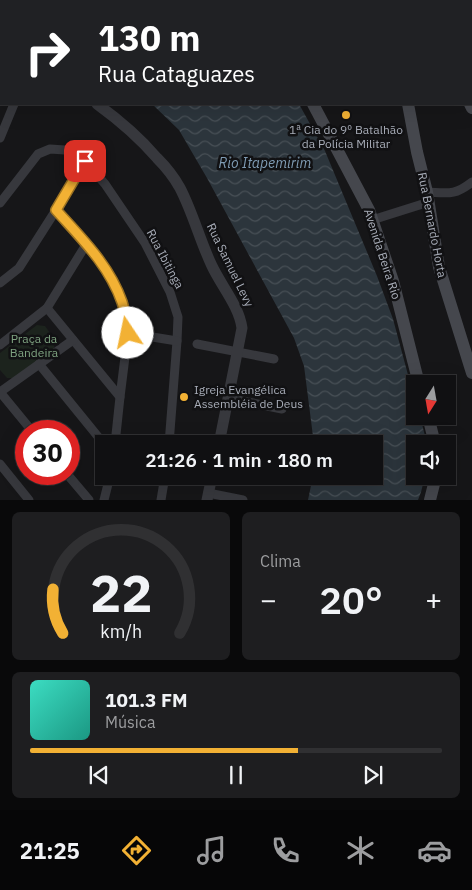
<!DOCTYPE html>
<html lang="pt">
<head>
<meta charset="utf-8">
<style>
  body { margin:0; font-family:"IBM Plex Sans",sans-serif; background:#1e1e20; color:#f1f3f6; height:100vh; display:flex; flex-direction:column; font-size:19px; white-space:nowrap }
  * { box-sizing:border-box; margin:0 }
  p { font-size:16px; color:#9c9d9f }
  .icon { flex:none; width:28px; height:28px; fill:none; stroke:currentColor; stroke-width:2; stroke-linecap:round; stroke-linejoin:round }
  .map { position:relative; height:500px; overflow:hidden }
  .sheet { display:flex; flex-direction:column; gap:12px; padding:12px; background:#09090a; flex:1 }
  .sheet>* { flex:none }
  .guide { position:absolute; left:0px; top:0px; width:472px; height:105px; box-shadow:0 5px 20px #0002,0 0 0 1px #303032; background:#202124; color:#fff; overflow:hidden }
  .needle { width:32px; rotate:191deg }
  .controls { position:absolute; left:406px; top:375px; display:grid; gap:10px }
  .controls a { display:grid; place-items:center; width:50px; height:50px; border-radius:0px; background:#101012; box-shadow:0 5px 20px #0002,0 0 0 1px #303032; font-size:25px }
  .speed { position:absolute; left:15px; top:420px; display:flex; gap:10px; font-size:25px; font-weight:700; text-align:center }
  .speed>* { display:grid; place-content:center; width:65px; height:65px; border-radius:50%; background:#101012; box-shadow:0 5px 20px #0002,0 0 0 1px #303032; line-height:1 }
  .speed .limit { border:8px solid #d22; background:#fff; color:#111 }
  .pin { position:absolute; display:grid; place-items:center; width:42px; height:42px; color:#fff; margin:-21px; border-radius:10px; box-shadow:0 2px 8px #0006 }
  .me { position:absolute; width:55px; margin:-28px; rotate:349deg; stroke-linejoin:round; filter:drop-shadow(0 0 4px #0008) }
  .turn { display:flex; align-items:center; gap:18px; height:105px; padding:0 15px; font-size:22px }
  .turn .icon { width:65px; height:65px; stroke-width:2.5 }
  .turn b { display:block; font-size:35px; line-height:42px }
  .big { font-size:38px; font-weight:600; line-height:1.1 }
  .sheet .tile { flex:1; display:flex; flex-direction:column; justify-content:center; gap:8px; min-width:0; padding:0 18px; border-radius:8px; background:#1e1e20 }
  .sheet .dial { align-items:center; gap:0 }
  .dial svg { height:130px; overflow:visible; fill:none; stroke:#303032; stroke-width:7; stroke-linecap:round; text-anchor:middle }
  .dial text { fill:#f1f3f6; stroke:none }
  .song { display:flex; align-items:center; gap:15px }
  .cover { width:60px; height:60px; border-radius:8px; background:linear-gradient(135deg,hsl(170 70% 55%),hsl(170 70% 35%)) }
  .played { height:5px; border-radius:2px; background:linear-gradient(90deg,#f2b134 65%,#303032 65%) }
  .keys { display:flex; justify-content:space-around; direction:ltr }
  .heat { display:flex; justify-content:space-between; align-items:center; font-size:28px; direction:ltr }
  .sheet .tiles { flex:1; display:grid; gap:12px; grid-template-columns:1fr 1fr }
  .tile:last-child { grid-column:span 2 }
  .trip { position:absolute; left:95px; top:435px; width:288px; height:50px; border-radius:0px; background:#101012; box-shadow:0 5px 20px #0002,0 0 0 1px #303032; font-weight:600; line-height:50px; text-align:center }
  .tab-bar { display:flex; height:80px; justify-content:space-around; align-items:center; background:#060607; color:#9c9d9f }
  .tab-bar .icon { width:35px; height:35px }
  .tab-bar .active { color:#f2b134 }
  .tab-bar b { font-size:22px; color:#f1f3f6 }
  .map>svg:first-child { display:block }
</style>
</head>
<body>
<div class="map">
<svg width="472" height="500" viewBox="0 0 472 500">
  <defs>
    <pattern id="water-waves" width="16" height="10" patternUnits="userSpaceOnUse" patternTransform="scale(1.25)"><rect width="16" height="10" fill="#2c353c"/><path d="M0 5q4-4 8 0t8 0" fill="none" stroke="#485056"/></pattern>
  </defs>
  <rect width="100%" height="100%" fill="#161618"/>
  <!-- green -->
  <path fill="#1c231d" d="M 37,325 L 45,326 L 55,340 L 54,349 L 14,378 L 7,378 L 0,370 L 0,353 Z"/>
  <!-- water -->
  <path fill="url(#water-waves)" d="M 152,104 L 299,104 L 325,151 L 377,276 L 393,319 L 415,401 L 415,416 L 420,416 L 427,444 L 415,444 L 415,476 L 425,476 L 421,492 L 418,500 L 308,500 L 313,476 L 374,476 L 374,444 L 314,444 L 304,366 L 294,338 L 207,178 L 179,130 Z"/>
  <g fill="none" stroke-linecap="round" stroke-linejoin="round">
    <!-- minor -->
    <g stroke="#37383d" stroke-width="9">
      <path d="M 175,1 L 176,0"/>
      <path d="M 416,1 L 420,0"/>
      <path d="M 471,42 L 472,41"/>
      <path d="M 0,138 L 14,104"/>
      <path d="M 427,192 C 448,193 454,196 472,182"/>
      <path d="M 0,203 L 38,154 L 50,149 L 65,150 L 85,161 L 105,184 L 145,243 L 170,292 L 178,317 L 177,341 L 169,444"/>
      <path d="M 56,210 L 87,243 L 107,270 L 123,303 L 128,333 L 120,397 L 115,444"/>
      <path d="M 372,220 L 429,202"/>
      <path d="M 0,283 L 19,268 L 56,210 L 85,161"/>
      <path d="M 47,308 L 120,397"/>
      <path d="M 128,333 L 177,341"/>
      <path d="M 197,344 L 274,359"/>
      <path d="M 0,345 L 47,308 L 87,243"/>
      <path d="M 39,364 L 104,444"/>
      <path d="M 0,392 L 73,340"/>
      <path d="M 0,392 L 32,431"/>
      <path d="M 228,398 L 282,409"/>
      <path d="M 0,464 L 29,500"/>
      <path d="M 67,474 L 89,500"/>
      <path d="M 208,493 L 243,500"/>
      <path d="M 104,500 L 110,476"/>
      <path d="M 161,500 L 165,476"/>
    </g>
    <!-- tertiary -->
    <g stroke="#37383d" stroke-width="11">
      <path d="M 0,56 L 1,58"/>
      <path d="M 97,104 C 119,120 139,137 157,158 C 166,167 174,177 180,188 C 193,213 200,241 212,266 C 222,287 239,306 242,328 L 219,444"/>
      <path d="M 207,500 L 212,476"/>
    </g>
    <!-- secondary -->
    <g stroke="#45474d" stroke-width="12">
      <path d="M 237,0 L 238,1"/>
      <path d="M 385,0 L 386,1"/>
      <path d="M 313,104 L 369,210 L 393,281 L 419,384"/>
      <path d="M 408,104 L 417,152 L 427,192 L 439,267 L 472,373"/>
      <path d="M 470,104 L 472,108"/>
      <path d="M 428,416 L 435,444"/>
      <path d="M 430,500 L 436,476"/>
    </g>
  </g>
  <g fill="none" stroke-linecap="round" stroke-linejoin="round">
    <!-- route casing -->
    <g stroke="#9d7322" stroke-width="12">
      <path id="route" d="M 85,161 L 56,210 C 82,239 109,265 122,302 C 125,311 126,323 128,333"/>
    </g>
    <!-- route -->
    <use href="#route" stroke="#f2b134" stroke-width="9"/>
  </g>
  <!-- markers -->
  <g fill="#f2b134" stroke="#111113" stroke-width="2">
    <circle cx="346" cy="115" r="5"/>
    <circle cx="184" cy="397" r="5"/>
  </g>
  <g text-anchor="middle" stroke-width="5" stroke-linejoin="round" paint-order="stroke">
    <!-- poi labels -->
    <g font-size="12" fill="#a8adb8" stroke="#111113">
      <text x="346" y="134">1ª Cia do 9º Batalhão<tspan x="346" dy="14">da Polícia Militar</tspan></text>
      <text x="194" y="394" text-anchor="start">Igreja Evangélica<tspan x="194" dy="14">Assembléia de Deus</tspan></text>
    </g>
    <!-- street labels -->
    <g font-size="12" fill="#a8adb8" stroke="#111113">
      <text transform="translate(432 225) rotate(79)" y="4">Rua Bernardo Horta</text>
      <text transform="translate(382 254) rotate(72)" y="4">Avenida Beira Rio</text>
      <text transform="translate(165 259) rotate(62)" y="4">Rua Ibitinga</text>
      <text transform="translate(230 265) rotate(64)" y="4">Rua Samuel Levy</text>
    </g>
    <!-- park labels -->
    <g font-size="12" fill="#7fa381" stroke="#111113">
      <text x="34" y="343">Praça da<tspan x="34" dy="14">Bandeira</tspan></text>
    </g>
    <!-- water labels -->
    <g font-size="14" font-style="italic" fill="#7f9bb3" stroke="#111113">
      <text x="265" y="168">Rio Itapemirim</text>
    </g>
  </g>
</svg>
<div class="controls">
<a><svg class="needle" viewBox="-14 -14 28 28"><path d="M0-13l5 13h-10z" fill="#e53935"/><path d="M0 13l5-13h-10z" fill="#9c9d9f"/></svg></a>
<a><svg class="icon" aria-label="sound" viewBox="0 0 24 24"><path d="M4 9h4l5-4v14l-5-4H4zM17 9q2 3 0 6"/></svg></a>
</div>
<div class="speed"><div class="limit">30</div></div>
<div class="pin" style="left:85px;top:161px;background:#d93025"><svg class="icon" aria-label="arrive" viewBox="0 0 24 24"><path d="M6 21V4h12l-3 4 3 4H6"/></svg></div>
<svg class="me" style="left:128px;top:333px" viewBox="-20 -20 40 40"><circle r="19" fill="#fff"/><path d="M0-13L10 11 0 6-10 11z" fill="#f2b134"/></svg>
<div class="trip">21:26 · 1 min · 180 m</div>
<div class="guide">
<div class="turn"><svg class="icon" aria-label="right" viewBox="0 0 24 24"><path d="M7 20v-9h11M14 6l5 5-5 5"/></svg><div><b>130 m</b>Rua Cataguazes</div></div>
</div>
</div>
<section class="sheet">
<div class="tiles">
<div class="tile dial"><svg viewBox="0 0 100 80">
<path d="M14 69A42 42 0 1 1 86 69"/>
<path d="M14 69A42 42 0 0 1 8 42" stroke="#f2b134"/>
<text x="50" y="56" font-size="32" font-weight="700">22</text>
<text x="50" y="72" font-size="11">km/h</text>
</svg></div>
<div class="tile"><p>Clima</p>
<div class="heat"><a>−</a><b class="big">20°</b><a>+</a></div>
</div>
<div class="tile">
<div class="song"><i class="cover"></i><div><b>101.3 FM</b><p>Música</p></div></div>
<div class="played"></div>
<div class="keys"><svg class="icon" aria-label="previous" viewBox="0 0 24 24"><path d="M18 5L8 12l10 7zM5 5v14"/></svg><svg class="icon" aria-label="pause" viewBox="0 0 24 24"><path d="M8 5v14M16 5v14"/></svg><svg class="icon" aria-label="next" viewBox="0 0 24 24"><path d="M6 5l10 7-10 7zM19 5v14"/></svg></div>
</div>
</div>
</section>
<nav class="tab-bar">
<b>21:25</b>
<svg class="icon active" aria-label="directions" viewBox="0 0 24 24"><path d="M12 3l9 9-9 9-9-9zM9 14v-3h6M13 9l2 2-2 2"/></svg>
<svg class="icon" aria-label="music" viewBox="0 0 24 24"><path d="M9 18V5l10-2v13"/><circle cx="6" cy="18" r="3"/><circle cx="16" cy="16" r="3"/></svg>
<svg class="icon" aria-label="phone" viewBox="0 0 24 24"><path d="M5 4h4l2 5-3 2q2 4 5 5l2-3 5 2v4C11 20 4 13 5 4z"/></svg>
<svg class="icon" aria-label="climate" viewBox="0 0 24 24"><path d="M12 3v18M4 7l16 10M4 17L20 7"/></svg>
<svg class="icon" aria-label="car" viewBox="0 0 24 24"><path d="M5 17H2v-5l4-1 3-4h7l3 4 3 1v5h-3M9 17h6M6 11h13"/><circle cx="7" cy="17" r="2"/><circle cx="17" cy="17" r="2"/></svg>
</nav>
</body>
</html>
